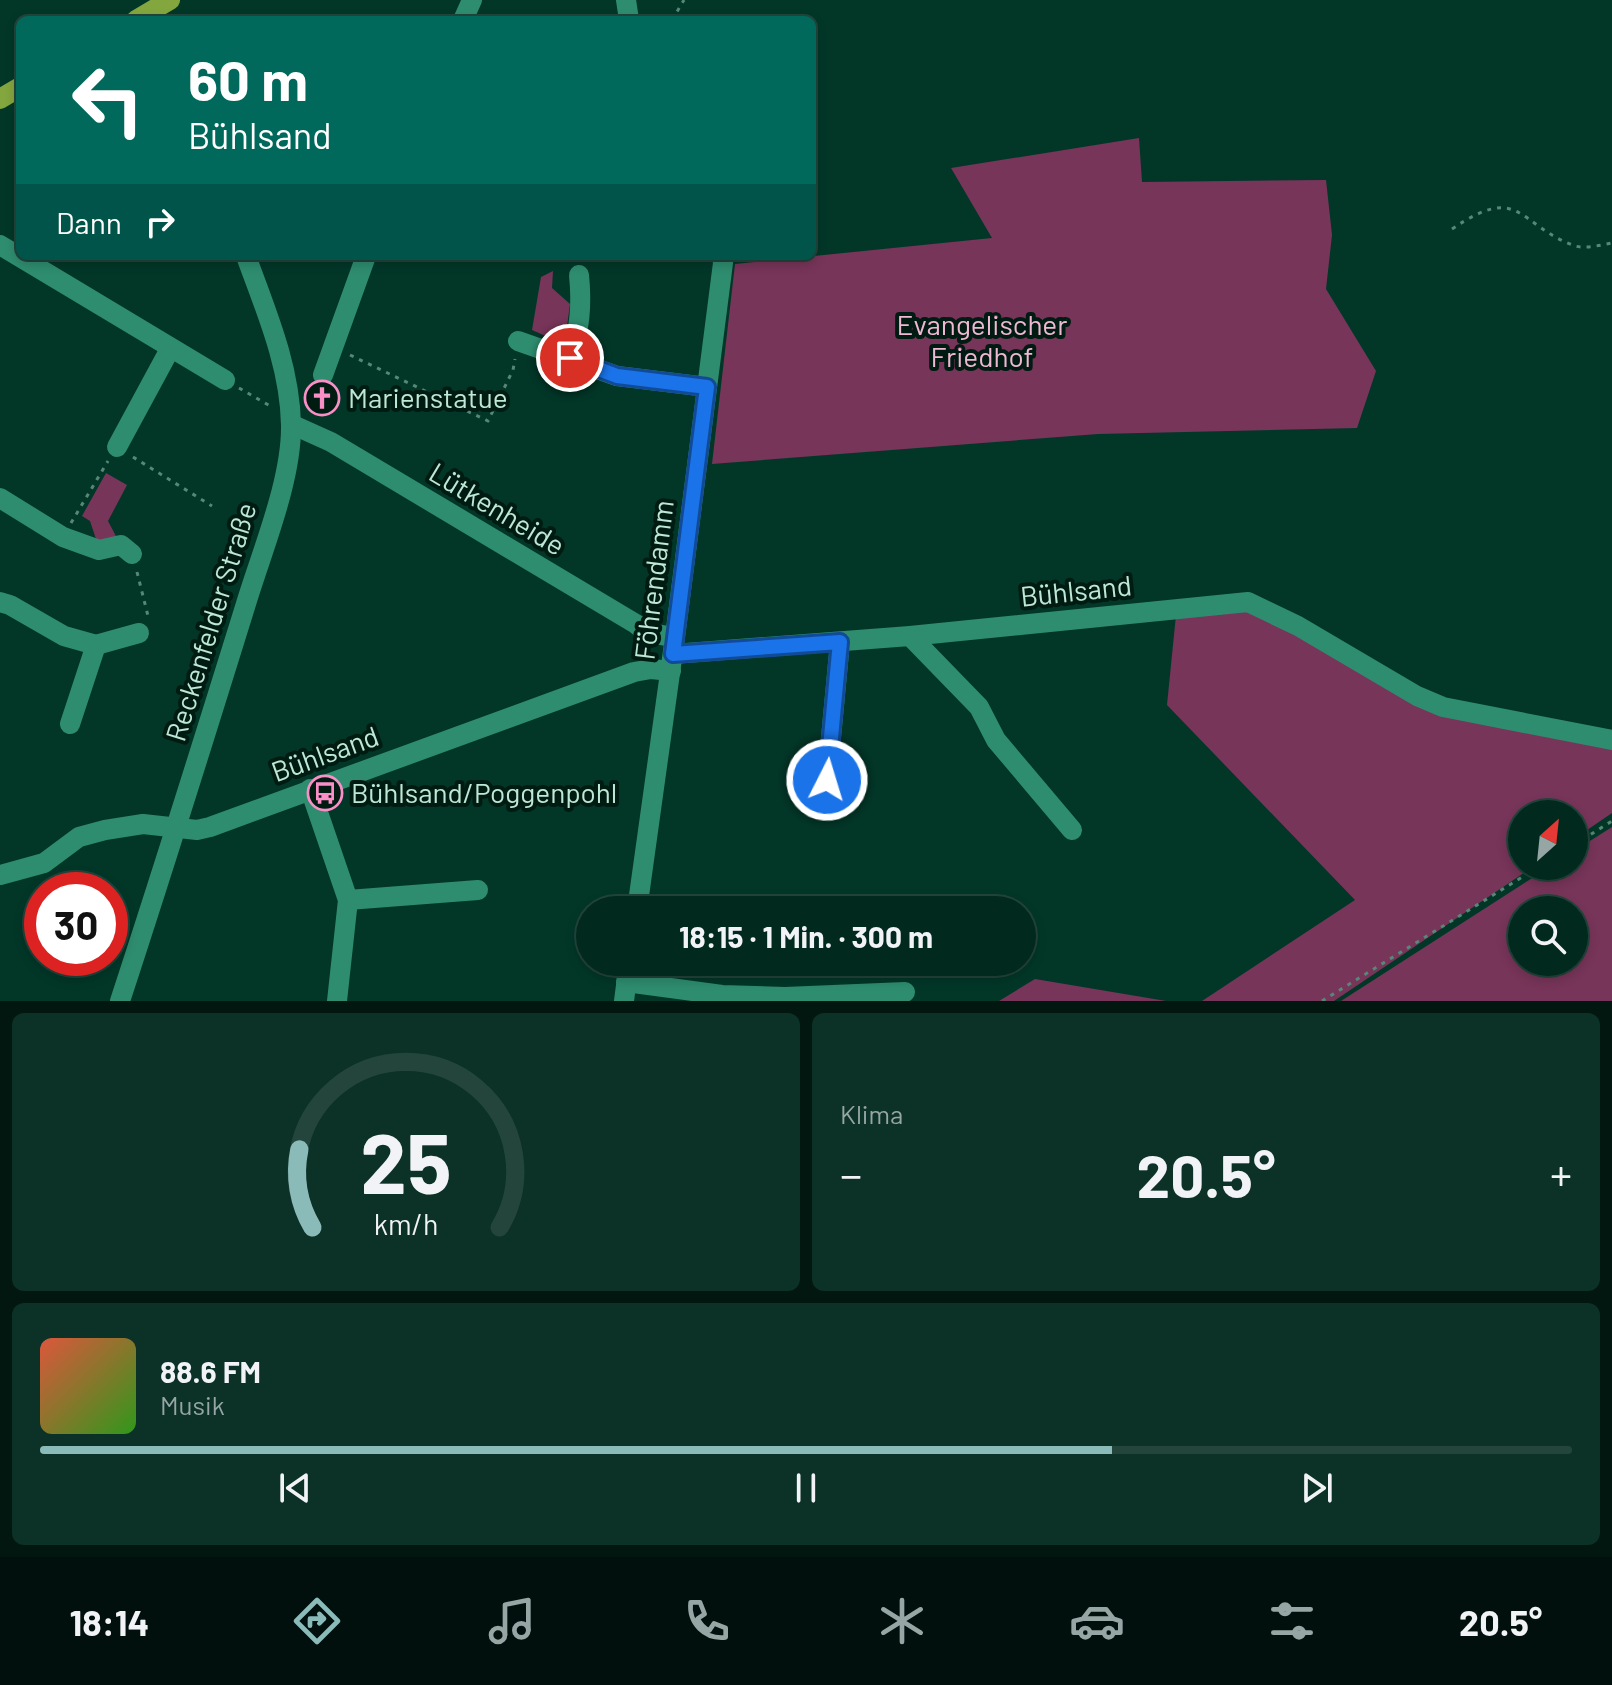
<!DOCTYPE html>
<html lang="de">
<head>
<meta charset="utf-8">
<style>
  body { margin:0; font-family:Barlow,sans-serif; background:#0c3127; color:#f1f3f6; height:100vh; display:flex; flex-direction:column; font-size:30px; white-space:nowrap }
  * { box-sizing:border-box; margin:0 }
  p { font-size:26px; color:#96a6a4 }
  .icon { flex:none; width:44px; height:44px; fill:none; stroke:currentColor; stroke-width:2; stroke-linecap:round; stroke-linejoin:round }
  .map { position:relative; height:1001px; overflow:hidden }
  .details { display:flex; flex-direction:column; gap:12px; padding:12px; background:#011710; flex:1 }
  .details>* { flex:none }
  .banner { position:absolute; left:16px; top:16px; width:800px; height:244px; border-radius:12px; box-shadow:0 4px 12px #0003,0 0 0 2px #23453c; background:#00695c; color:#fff; overflow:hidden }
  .needle { width:52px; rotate:27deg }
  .tools { position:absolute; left:1508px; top:800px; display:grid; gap:16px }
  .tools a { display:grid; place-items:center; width:80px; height:80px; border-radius:50%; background:#02291e; box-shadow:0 4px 12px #0003,0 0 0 2px #23453c; font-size:40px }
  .speed { position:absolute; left:24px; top:872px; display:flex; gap:16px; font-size:40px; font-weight:700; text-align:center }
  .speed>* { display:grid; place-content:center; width:104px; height:104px; border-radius:50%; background:#02291e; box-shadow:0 4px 12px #0003,0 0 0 2px #23453c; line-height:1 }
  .speed .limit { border:12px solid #d22; background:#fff; color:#111 }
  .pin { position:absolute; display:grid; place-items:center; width:68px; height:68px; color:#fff; margin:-34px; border:4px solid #fff; border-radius:50%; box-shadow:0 2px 8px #0007 }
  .me { position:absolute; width:88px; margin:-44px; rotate:5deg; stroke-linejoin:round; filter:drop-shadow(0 0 6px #0008) }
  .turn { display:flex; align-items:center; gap:28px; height:168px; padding:0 40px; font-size:36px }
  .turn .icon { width:104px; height:104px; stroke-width:2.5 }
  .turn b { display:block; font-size:56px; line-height:68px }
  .then { display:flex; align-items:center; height:76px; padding:0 40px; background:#0003; gap:16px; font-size:30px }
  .big { font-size:60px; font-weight:700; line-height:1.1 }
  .details .tile { flex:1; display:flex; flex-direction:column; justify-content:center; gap:12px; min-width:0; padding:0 28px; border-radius:12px; background:#0c3127 }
  .details .dial { align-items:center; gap:0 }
  .dial svg { height:208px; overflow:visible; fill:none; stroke:#23453c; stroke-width:7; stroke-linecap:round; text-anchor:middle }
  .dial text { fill:#f1f3f6; stroke:none }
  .song { display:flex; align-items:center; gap:24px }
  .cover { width:96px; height:96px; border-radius:12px; background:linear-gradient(135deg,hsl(10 70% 55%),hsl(110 70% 35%)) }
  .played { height:8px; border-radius:4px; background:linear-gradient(90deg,#8bbbb9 70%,#23453c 70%) }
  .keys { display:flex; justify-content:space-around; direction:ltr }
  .heat { display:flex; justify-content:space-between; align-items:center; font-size:44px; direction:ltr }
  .details .tiles { flex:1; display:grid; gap:12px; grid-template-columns:1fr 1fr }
  .tile:last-child { grid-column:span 2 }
  .trip { position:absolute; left:576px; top:896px; width:460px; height:80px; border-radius:40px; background:#02291e; box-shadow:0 4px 12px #0003,0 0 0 2px #23453c; font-weight:700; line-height:80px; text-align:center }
  .dock { display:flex; height:128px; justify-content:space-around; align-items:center; background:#01100c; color:#96a6a4 }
  .dock .icon { width:56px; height:56px }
  .dock .selected { color:#8bbbb9 }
  .dock b { font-size:36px; color:#f1f3f6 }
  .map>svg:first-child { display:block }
</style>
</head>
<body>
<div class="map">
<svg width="1612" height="1001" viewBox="0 0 1612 1001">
  <rect width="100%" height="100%" fill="#023728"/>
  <!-- green -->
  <g fill="#773559" fill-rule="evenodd">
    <path d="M 1139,138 L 1142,182 L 1326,180 L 1332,235 L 1326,289 L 1376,371 L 1357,428 L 1098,434 L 712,464 L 735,264 L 992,238 L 951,168 Z"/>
    <path d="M 553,271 L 552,288 L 570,304 L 566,334 L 557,341 L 532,330 L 541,277 Z"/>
    <path d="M 106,473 L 127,485 L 108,521 L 119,542 L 98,545 L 90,521 L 82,516 Z"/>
    <path d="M 1247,608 L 1415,699 L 1612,743 L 1612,813 L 1574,839 L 1574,814 L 1522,814 L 1522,866 L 1534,866 L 1334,1001 L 1202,1001 L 1355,900 L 1167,705 L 1176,615 Z"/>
    <path d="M 1612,827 L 1612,1001 L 1341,1001 L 1551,866 L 1574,866 L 1574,851 ZM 1574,910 L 1574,962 L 1522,962 L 1522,910 Z"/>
    <path d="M 1035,979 L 1166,1001 L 999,1001 Z"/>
  </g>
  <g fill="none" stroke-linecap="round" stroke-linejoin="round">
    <!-- path -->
    <g stroke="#578777" stroke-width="3" stroke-dasharray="4 6" stroke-linecap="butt">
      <path d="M 672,20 L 684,0"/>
      <path d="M 1452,229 C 1521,182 1517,225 1575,246 C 1585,249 1601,245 1612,243"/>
      <path d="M 350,355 L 488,421 L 513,370 L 515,359"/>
      <path d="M 239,388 L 270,406"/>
      <path d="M 133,457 L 212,506"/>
      <path d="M 71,523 L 108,461"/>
      <path d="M 137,572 L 148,616"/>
      <path d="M 1574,845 L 1612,821"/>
      <path d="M 1322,1001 L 1540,866"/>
    </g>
    <!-- minor -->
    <g stroke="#2f8d6f" stroke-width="20">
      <path d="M 626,0 L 629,20"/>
      <path d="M 463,20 L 472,0"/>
      <path d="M 0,245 L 225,380"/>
      <path d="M 518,341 L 617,376 L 707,387"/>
      <path d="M 570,358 C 580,330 582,305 579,275"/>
      <path d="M 323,375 L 366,256"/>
      <path d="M 291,424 L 331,442 L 636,624 L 647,633 L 675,637"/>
      <path d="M 117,447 L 170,349"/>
      <path d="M 0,498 L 63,537 L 99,550 L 121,545 L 132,554"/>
      <path d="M 0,602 L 10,605 L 64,636 L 96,645 L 70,724"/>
      <path d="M 910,636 L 979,707 L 996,740 L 1072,830"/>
      <path d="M 96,645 L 139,633"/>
      <path d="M 673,654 L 910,636 L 1248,602 L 1298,626 L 1417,696 L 1443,707 L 1612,740"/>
      <path d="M 310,789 L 348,900 L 337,1001"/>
      <path d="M 834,804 L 827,780 L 840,642"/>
      <path d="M 0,875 L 44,863 L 79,837 L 105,830 L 143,824 L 197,830 L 210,827 L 634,672 L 651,669 L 671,671"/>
      <path d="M 348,900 L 478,890"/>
      <path d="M 637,910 L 675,637 L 723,263 L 722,256"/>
      <path d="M 626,982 L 722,995 L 785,997 L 905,992"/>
      <path d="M 120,1001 C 163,870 204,739 245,607 C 261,553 292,481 291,425 C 290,366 266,311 246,256"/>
      <path d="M 624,1001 L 629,962"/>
    </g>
    <!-- major -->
    <g stroke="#83a63e" stroke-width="20">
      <path d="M 136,20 L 170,0"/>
      <path d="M 0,99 L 20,87"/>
    </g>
  </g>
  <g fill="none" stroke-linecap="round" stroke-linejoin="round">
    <!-- route casing -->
    <g stroke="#114b97" stroke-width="20">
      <path id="route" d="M 570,358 L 617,376 L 707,387 L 673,654 L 840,642 L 827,780"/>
    </g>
    <!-- route -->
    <use href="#route" stroke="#1a73e8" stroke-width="14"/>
  </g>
  <!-- icons -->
  <defs>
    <g id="church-ring" transform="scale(1.8)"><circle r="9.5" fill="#001b12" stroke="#fa8fc7" stroke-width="1.5"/><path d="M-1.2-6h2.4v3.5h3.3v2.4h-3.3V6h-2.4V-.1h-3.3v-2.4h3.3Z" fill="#fa8fc7"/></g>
    <g id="bus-ring" transform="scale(1.8)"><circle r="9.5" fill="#001b12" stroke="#fa8fc7" stroke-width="1.5"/><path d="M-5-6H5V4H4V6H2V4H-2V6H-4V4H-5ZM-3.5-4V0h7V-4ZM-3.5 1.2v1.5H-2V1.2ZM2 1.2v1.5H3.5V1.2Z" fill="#fa8fc7"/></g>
  </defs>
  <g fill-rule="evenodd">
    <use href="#church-ring" x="322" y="398"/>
    <use href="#bus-ring" x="325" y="793"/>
  </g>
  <g text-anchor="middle" stroke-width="8" stroke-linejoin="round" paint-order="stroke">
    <!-- park labels -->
    <g font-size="28" fill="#efb8d3" stroke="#001b12">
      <text x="982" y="335">Evangelischer<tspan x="982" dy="32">Friedhof</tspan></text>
    </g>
    <!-- poi labels -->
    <g font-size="28" fill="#bee8d6" stroke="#001b12" text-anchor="start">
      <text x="348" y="408">Marienstatue</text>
      <text x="351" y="803">Bühlsand/Poggenpohl</text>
    </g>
    <!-- street labels -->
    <g font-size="28" fill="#bee8d6" stroke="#001b12">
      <text transform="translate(497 509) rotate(31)" y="10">Lütkenheide</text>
      <text transform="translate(654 580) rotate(-83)" y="10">Föhrendamm</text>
      <text transform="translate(1076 591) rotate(-6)" y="10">Bühlsand</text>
      <text transform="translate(211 622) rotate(-73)" y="10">Reckenfelder Straße</text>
      <text transform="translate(325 754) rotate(-20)" y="10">Bühlsand</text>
    </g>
  </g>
</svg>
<div class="tools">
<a><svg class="needle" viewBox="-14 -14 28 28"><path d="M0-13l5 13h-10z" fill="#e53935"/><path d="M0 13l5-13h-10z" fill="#96a6a4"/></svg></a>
<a><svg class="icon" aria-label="search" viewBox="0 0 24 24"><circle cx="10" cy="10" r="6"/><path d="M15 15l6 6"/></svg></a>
</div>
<div class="speed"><div class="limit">30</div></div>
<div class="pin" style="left:570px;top:358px;background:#d93025"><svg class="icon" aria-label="arrive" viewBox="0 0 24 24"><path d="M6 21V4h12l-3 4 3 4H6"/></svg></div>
<svg class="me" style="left:827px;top:780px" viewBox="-20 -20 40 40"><circle r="17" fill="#1a73e8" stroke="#fff" stroke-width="3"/><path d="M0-11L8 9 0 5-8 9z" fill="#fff"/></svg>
<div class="trip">18:15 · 1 Min. · 300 m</div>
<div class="banner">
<div class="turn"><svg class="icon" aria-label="left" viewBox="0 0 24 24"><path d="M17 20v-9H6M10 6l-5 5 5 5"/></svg><div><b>60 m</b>Bühlsand</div></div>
<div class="then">Dann<svg class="icon" aria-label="right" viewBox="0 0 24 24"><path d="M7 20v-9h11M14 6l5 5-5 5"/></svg></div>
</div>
</div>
<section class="details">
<div class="tiles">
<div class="tile dial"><svg viewBox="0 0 100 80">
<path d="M14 69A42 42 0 1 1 86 69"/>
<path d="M14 69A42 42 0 0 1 9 39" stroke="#8bbbb9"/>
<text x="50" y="56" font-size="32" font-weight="700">25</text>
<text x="50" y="72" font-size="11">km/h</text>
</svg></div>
<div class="tile"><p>Klima</p>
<div class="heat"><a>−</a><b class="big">20.5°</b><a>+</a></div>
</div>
<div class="tile">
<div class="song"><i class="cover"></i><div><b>88.6 FM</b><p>Musik</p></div></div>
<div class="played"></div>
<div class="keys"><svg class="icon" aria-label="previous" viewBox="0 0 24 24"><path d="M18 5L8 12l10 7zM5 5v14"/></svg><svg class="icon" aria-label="pause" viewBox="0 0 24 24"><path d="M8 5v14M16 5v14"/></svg><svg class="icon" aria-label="next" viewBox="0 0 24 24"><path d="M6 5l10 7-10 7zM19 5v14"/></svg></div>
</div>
</div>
</section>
<nav class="dock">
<b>18:14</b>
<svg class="icon selected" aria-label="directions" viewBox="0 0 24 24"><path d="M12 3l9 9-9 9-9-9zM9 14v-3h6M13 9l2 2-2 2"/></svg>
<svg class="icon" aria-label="music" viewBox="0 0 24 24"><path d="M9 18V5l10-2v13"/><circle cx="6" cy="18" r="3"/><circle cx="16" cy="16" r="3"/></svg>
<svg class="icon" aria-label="phone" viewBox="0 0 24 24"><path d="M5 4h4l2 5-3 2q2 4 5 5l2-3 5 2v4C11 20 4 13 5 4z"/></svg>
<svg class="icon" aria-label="climate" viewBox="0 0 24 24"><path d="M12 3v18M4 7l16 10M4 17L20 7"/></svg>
<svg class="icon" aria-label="car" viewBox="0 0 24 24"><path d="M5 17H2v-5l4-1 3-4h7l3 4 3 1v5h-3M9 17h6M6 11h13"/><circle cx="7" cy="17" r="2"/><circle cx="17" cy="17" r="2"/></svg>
<svg class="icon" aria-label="filters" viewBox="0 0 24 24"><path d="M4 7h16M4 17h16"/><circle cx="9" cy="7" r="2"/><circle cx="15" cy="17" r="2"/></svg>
<b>20.5°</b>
</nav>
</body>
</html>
